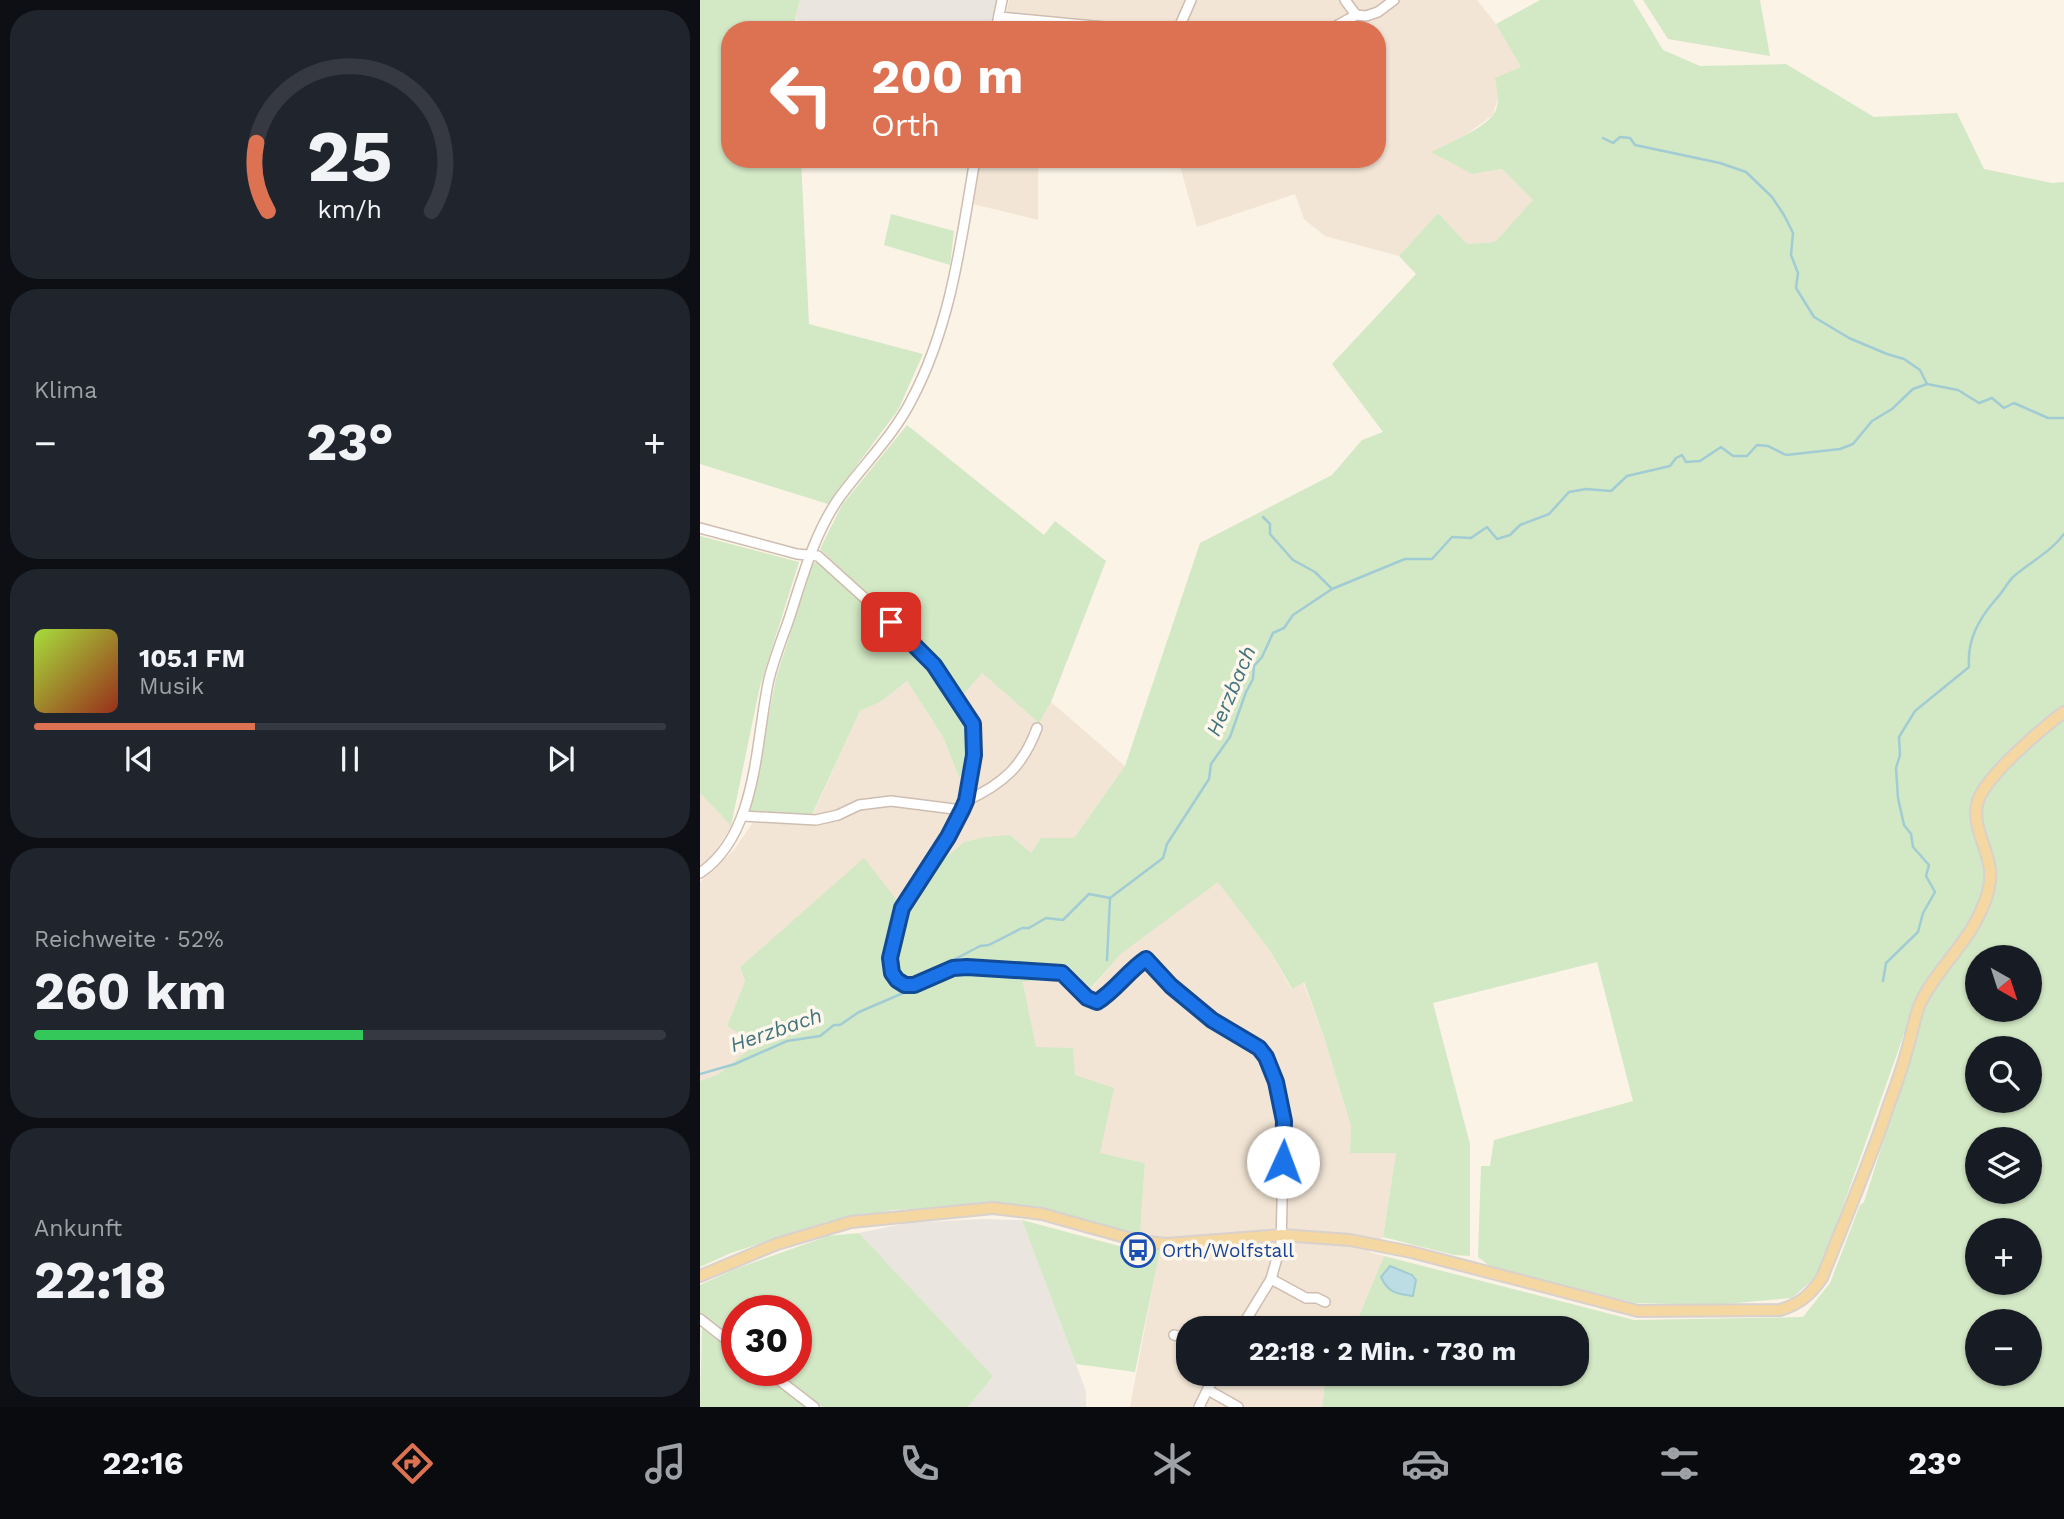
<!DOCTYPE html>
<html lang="de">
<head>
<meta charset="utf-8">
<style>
  body { margin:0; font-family:"Work Sans",sans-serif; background:#20242c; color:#f1f3f6; height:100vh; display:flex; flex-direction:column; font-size:26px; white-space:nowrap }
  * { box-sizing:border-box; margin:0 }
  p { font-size:23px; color:#9ea1a6 }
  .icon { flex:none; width:38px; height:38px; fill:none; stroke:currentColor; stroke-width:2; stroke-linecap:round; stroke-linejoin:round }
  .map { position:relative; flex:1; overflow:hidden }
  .drawer { display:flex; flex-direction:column; gap:10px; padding:10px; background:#0d0f14; width:700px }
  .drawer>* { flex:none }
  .hud { position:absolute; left:21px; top:21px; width:665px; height:147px; border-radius:28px; box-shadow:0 2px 5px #0004; background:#dd7252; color:#fff; overflow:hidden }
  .needle { width:46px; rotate:141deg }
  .tools { position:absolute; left:1265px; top:945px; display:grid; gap:14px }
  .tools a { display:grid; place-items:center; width:77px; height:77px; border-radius:50%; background:#171b24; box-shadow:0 2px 5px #0004; font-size:35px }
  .speed { position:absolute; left:21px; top:1295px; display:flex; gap:14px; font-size:35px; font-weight:700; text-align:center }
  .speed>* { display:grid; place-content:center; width:91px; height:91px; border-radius:50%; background:#171b24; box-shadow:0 2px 5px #0004; line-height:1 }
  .speed .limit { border:10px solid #d22; background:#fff; color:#111 }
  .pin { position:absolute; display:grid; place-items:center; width:60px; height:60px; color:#fff; margin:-30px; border-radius:14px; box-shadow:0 4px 10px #0006 }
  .me { position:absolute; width:77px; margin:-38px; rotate:2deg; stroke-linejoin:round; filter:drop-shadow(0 0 5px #0008) }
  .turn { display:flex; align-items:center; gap:24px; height:147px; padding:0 35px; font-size:32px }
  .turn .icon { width:91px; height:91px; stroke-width:2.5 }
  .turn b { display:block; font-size:49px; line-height:60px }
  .big { font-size:52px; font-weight:700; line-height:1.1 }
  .drawer .widget { flex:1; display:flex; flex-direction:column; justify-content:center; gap:10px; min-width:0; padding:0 24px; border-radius:28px; background:#20242c }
  .drawer .dial { align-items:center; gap:0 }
  .dial svg { height:182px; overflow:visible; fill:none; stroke:#363941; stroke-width:7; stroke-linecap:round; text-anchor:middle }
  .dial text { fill:#f1f3f6; stroke:none }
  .song { display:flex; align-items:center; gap:21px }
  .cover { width:84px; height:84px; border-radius:10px; background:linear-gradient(135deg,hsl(80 70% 55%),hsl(10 70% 35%)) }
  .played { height:7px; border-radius:4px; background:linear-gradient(90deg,#dd7252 35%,#363941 35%) }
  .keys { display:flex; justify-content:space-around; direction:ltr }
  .heat { display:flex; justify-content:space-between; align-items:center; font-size:38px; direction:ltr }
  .charge { height:10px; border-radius:5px; background:linear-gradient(90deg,#34c759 52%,#363941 0) }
  .trip { position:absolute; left:476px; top:1316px; width:413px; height:70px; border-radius:28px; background:#171b24; box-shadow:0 2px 5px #0004; font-weight:700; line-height:70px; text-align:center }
  .dock { display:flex; height:112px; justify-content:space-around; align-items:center; background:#090b0e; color:#9ea1a6 }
  .dock .icon { width:49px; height:49px }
  .dock .current { color:#dd7252 }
  .dock b { font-size:32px; color:#f1f3f6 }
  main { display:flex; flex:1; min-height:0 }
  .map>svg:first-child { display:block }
</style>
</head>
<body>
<main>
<section class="drawer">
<div class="widget dial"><svg viewBox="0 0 100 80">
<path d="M14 69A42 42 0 1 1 86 69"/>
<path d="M14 69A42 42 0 0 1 9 39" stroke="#dd7252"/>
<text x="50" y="56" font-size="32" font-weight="700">25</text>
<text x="50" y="72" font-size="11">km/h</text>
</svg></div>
<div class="widget"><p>Klima</p>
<div class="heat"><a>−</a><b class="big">23°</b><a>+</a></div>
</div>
<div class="widget">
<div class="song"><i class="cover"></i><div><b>105.1 FM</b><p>Musik</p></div></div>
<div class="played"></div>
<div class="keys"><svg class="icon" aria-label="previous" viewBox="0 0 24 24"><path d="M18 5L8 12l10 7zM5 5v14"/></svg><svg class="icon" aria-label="pause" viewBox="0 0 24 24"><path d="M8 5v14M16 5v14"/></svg><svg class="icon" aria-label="next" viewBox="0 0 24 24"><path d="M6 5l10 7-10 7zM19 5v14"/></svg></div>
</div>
<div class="widget"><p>Reichweite · 52%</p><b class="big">260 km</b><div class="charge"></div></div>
<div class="widget"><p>Ankunft</p><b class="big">22:18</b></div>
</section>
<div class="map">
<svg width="1364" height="1407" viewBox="0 0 1364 1407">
  <rect width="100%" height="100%" fill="#fbf3e6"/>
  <!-- residential -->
  <g fill="#f2e5d5">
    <path d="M 309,0 L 777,0 L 796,24 L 822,67 L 798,97 L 793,115 L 764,136 L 732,152 L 772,174 L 802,169 L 834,200 L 795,242 L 767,244 L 738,213 L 699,256 L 625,236 L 604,219 L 595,194 L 497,227 L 478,159 L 677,159 L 677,30 L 303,30 Z"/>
    <path d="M 280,159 L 338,159 L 338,220 L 273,204 Z"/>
    <path d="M 282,673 L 339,723 L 351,702 L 425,766 L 374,838 L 341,838 L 331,853 L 264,842 L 195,899 L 164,859 L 40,967 L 45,981 L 27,1026 L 57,1044 L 19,1074 L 0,1081 L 0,882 L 34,850 L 56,818 L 108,825 L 160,711 L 182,701 L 207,681 L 243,737 L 259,777 L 264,772 L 276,721 L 260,699 Z"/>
    <path d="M 0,793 L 31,826 L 12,857 L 0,866 Z"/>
    <path d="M 518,881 L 571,952 L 591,989 L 603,982 L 624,1037 L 651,1126 L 650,1153 L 696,1153 L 683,1237 L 669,1252 L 684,1256 L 654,1328 L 488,1328 L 488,1374 L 626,1374 L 622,1407 L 430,1407 L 462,1237 L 440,1235 L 445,1163 L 400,1153 L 375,1075 L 336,1048 L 323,981 L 360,978 L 365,964 L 392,988 L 422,953 Z"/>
  </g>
  <!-- industrial -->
  <g fill="#ebe5df">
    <path d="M 100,0 L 297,0 L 292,30 L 135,30 L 95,19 Z"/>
    <path d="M 283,1219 L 322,1220 L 386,1391 L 386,1407 L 268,1407 L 293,1376 L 159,1233 L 207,1223 Z"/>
  </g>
  <!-- green -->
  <g fill="#d3e8c5" fill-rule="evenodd">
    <path d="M 0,0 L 100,0 L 95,19 L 96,30 L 30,30 L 30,159 L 101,159 L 109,324 L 223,354 L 198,410 L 128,504 L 0,464 Z"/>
    <path d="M 840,0 L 933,0 L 963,50 L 1000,66 L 1086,64 L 1174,117 L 1257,113 L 1284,169 L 1352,183 L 1364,182 L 1364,1407 L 622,1407 L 626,1374 L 877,1374 L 877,1328 L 654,1328 L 684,1256 L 934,1320 L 1103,1317 L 1130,1283 L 1160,1205 L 1164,1202 L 1214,1045 L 1204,1034 L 1129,1246 L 1115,1278 L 1092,1298 L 1014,1305 L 935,1303 L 791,1267 L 778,1257 L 781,1166 L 790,1166 L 794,1140 L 933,1101 L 897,962 L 733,1003 L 770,1144 L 770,1256 L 754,1255 L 683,1237 L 696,1153 L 650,1153 L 651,1126 L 624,1037 L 604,982 L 592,989 L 571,952 L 518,882 L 422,953 L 391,988 L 366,964 L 360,978 L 323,982 L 336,1047 L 373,1048 L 375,1075 L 414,1088 L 400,1153 L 445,1163 L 440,1235 L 313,1204 L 193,1210 L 126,1222 L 31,1253 L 0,1267 L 0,1081 L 19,1074 L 56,1044 L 27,1026 L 45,981 L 40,967 L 164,858 L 196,899 L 264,842 L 286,837 L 310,835 L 331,853 L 341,838 L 374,838 L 425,766 L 500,543 L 632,475 L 662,440 L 683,432 L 632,364 L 716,274 L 699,256 L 738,213 L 767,244 L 795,242 L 833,200 L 802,169 L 772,174 L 731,152 C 747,144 783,129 793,115 C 801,105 797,89 795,78 L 821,67 L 796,24 ZM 1278,957 L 1330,957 L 1330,1010 L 1278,1010 ZM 1278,1048 L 1330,1048 L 1330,1101 L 1278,1101 ZM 1278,1139 L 1330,1139 L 1330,1192 L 1278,1192 ZM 1278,1230 L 1330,1230 L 1330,1283 L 1278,1283 ZM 1278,1321 L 1330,1321 L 1330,1374 L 1278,1374 Z"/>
    <path d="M 943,0 L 1060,0 L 1070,56 L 968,39 Z"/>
    <path d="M 191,214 L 254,231 L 250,265 L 184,245 Z"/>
    <path d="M 207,425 L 344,535 L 355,521 L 406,561 L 351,702 L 339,723 L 282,673 L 260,699 L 236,660 L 120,549 L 142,505 Z"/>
    <path d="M 0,536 L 99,562 L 60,686 L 31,826 L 0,793 Z"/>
    <path d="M 121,562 L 228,665 L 267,724 L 271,740 L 264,772 L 259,777 L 243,737 L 207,681 L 182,701 L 160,711 L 111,817 L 50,811 L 76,678 L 113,563 Z"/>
    <path d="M 322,1220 L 423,1247 L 460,1250 L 435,1372 L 376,1364 Z"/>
    <path d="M 159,1233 L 293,1376 L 268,1407 L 122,1407 L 74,1370 L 96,1370 L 96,1311 L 37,1311 L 37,1342 L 0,1314 L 0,1285 L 35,1269 L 128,1236 Z"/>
    <path d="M 2,1328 L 37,1355 L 37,1370 L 58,1370 L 107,1407 L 0,1407 Z"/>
  </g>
  <!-- water -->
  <path fill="#bbdde3" stroke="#a2ccd4" stroke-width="2" d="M 690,1266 L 712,1275 L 716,1280 L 713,1296 C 697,1294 688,1293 681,1277 Z"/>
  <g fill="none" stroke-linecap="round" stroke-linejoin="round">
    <!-- stream -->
    <g stroke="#a2ccd4" stroke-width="2.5">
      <path d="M 903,138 L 913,143 L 920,137 L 930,138 L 935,145 L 1020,163 L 1046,172 L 1072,197 L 1084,215 L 1093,233 L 1091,255 L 1098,273 L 1096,288 L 1114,317 L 1149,338 L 1187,354 L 1204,359 L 1220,370 L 1227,384"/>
      <path d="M 563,517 L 570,524 L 570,534 L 593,560 L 615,572 L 631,588"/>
      <path d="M 407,960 L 410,898"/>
      <path d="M 242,966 L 280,946 L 289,945 L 322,928 L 329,928 L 346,918 L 363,920 L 389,894 L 410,898 L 463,858 L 467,844 L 509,779 L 511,764 L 530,737 L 546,692 L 553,679 L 554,666 L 562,657 L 573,633 L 584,628 L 593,615 L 632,589 L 705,559 L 732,559 L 752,537 L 771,538 L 787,527 L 797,539 L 810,535 L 820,525 L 849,514 L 869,492 L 886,489 L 911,491 L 927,476 L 970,466 L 976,458 L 982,455 L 986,462 L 1000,461 L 1021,447 L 1033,456 L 1047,456 L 1057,445 L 1068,446 L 1086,455 L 1140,449 L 1153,444 L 1172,421 L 1192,409 L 1213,389 L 1227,384 L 1258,390 L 1279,403 L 1292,398 L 1304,408 L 1314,403 L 1348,418 L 1364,418"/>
      <path d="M 1183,981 L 1186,963 L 1218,932 L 1223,913 L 1235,892 L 1226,876 L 1229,865 L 1213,847 L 1211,834 L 1204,825 L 1198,798 L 1196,768 L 1200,755 L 1199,737 L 1215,711 L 1269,667 C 1267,639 1279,619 1296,599 C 1303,592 1307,583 1313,577 C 1330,562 1351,552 1364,534"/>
      <path d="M 0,1074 L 35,1064 L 87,1041 L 120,1036 L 134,1025 L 140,1025 L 159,1012 L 215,988"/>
    </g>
    <!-- minor casing -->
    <g stroke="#cebdb0" stroke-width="12">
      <g id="minor">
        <path d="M 645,0 L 656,15"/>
        <path d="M 299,17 L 436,30"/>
        <path d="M 296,30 L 302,0"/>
        <path d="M 478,30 L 491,0"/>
        <path d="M 629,30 L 656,15 L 666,16 L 678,12 L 694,0"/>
        <path d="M 0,528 L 97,554 L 118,556 L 191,622 L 234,665 L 273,725 L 274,755 L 266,801 L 248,837 L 202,908 L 190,958 L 192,973 L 197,980 L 205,985 L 214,985 L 253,968 L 267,967 L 362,973 L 387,998 L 397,1002 C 416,990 428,971 446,959 L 471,986 L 512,1020 L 559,1048 L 566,1057 L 576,1082 L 584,1121 L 581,1244 L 571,1279 L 541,1328"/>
        <path d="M 266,801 C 303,784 323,766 337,728"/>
        <path d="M 43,816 L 116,820 L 138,815 L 159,805 L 191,801 L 262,810"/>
        <path d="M 0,873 C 58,834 55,743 69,679 C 74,659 82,639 89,619 C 102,579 113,537 137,501 C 161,467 193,437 212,399 C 251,325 261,241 275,159"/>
        <path d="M 571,1279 L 606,1298 L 617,1298 L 625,1302"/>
        <path d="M 0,1319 L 37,1348"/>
        <path d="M 474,1335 L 488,1338"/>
        <path d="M 66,1370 L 114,1407"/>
        <path d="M 508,1390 L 538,1407"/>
        <path d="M 499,1407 L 515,1374"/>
      </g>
    </g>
    <!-- major casing -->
    <g stroke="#d8d1cd" stroke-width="14">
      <path id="major" d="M 0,1276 L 77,1244 L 151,1222 L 293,1208 L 342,1214 L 439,1241 L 466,1244 L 582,1235 L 650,1240 L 711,1252 L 938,1311 L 1080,1310 C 1100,1304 1110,1295 1122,1278 C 1144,1222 1168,1167 1187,1110 C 1194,1090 1202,1070 1207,1050 C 1212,1035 1214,1018 1220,1004 C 1236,969 1269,943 1283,906 C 1288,895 1291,883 1290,870 C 1288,847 1269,822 1279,798 C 1290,773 1341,729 1364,712"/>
    </g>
    <!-- minor -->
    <use href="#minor" stroke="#fff" stroke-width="9"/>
    <!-- major -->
    <use href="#major" stroke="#f5d7a2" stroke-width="10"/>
  </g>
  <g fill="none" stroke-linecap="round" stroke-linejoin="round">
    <!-- route casing -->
    <g stroke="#114b97" stroke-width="18">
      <path id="route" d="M 191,622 L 234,665 L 273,724 L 274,755 L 266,801 L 262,810 L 248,837 L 202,908 L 190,958 L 192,973 L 197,980 L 205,985 L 214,985 L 253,968 L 267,967 L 362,973 L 387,998 L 397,1002 C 416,990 428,971 446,959 L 471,986 L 512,1020 L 559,1048 L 566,1057 L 576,1082 L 584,1121 L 583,1162"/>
    </g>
    <!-- route -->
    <use href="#route" stroke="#1a73e8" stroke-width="12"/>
  </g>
  <!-- icons -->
  <defs>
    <g id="bus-ring" transform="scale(1.75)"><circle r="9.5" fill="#fef7ec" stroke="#1a4fb4" stroke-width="1.5"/><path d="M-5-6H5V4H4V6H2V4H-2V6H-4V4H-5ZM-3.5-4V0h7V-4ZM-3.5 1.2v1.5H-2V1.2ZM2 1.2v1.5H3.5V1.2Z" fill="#1a4fb4"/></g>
  </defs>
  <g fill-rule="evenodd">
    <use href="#bus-ring" x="438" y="1250"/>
  </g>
  <g text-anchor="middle" stroke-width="7" stroke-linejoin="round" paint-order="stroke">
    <!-- transit labels -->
    <g font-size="19" fill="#164399" stroke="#fef7ec" text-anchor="start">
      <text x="462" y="1257">Orth/Wolfstall</text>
    </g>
    <!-- water labels -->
    <g font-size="21" font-style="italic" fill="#44747e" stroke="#fef7ec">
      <text transform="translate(531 691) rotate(-67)" y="7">Herzbach</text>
      <text transform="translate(76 1030) rotate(-19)" y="7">Herzbach</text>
    </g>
  </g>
</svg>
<div class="tools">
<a><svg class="needle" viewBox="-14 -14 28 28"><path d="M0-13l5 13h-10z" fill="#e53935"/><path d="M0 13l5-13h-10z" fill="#9ea1a6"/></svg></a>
<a><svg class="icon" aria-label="search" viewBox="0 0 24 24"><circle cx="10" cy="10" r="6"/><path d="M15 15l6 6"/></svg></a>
<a><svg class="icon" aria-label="layers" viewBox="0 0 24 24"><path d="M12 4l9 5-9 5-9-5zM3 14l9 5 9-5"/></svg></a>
<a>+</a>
<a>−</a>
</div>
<div class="speed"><div class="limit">30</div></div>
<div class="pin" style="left:191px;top:622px;background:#d93025"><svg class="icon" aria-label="arrive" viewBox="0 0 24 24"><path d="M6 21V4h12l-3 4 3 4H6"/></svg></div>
<svg class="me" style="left:583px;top:1162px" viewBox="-20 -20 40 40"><circle r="19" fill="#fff"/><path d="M0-13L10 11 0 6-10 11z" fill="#1a73e8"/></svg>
<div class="trip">22:18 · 2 Min. · 730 m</div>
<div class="hud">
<div class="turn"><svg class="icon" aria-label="left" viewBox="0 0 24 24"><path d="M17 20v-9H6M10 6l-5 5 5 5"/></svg><div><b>200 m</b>Orth</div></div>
</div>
</div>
</main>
<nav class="dock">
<b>22:16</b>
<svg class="icon current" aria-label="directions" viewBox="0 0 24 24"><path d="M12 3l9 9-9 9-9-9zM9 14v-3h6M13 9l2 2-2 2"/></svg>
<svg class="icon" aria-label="music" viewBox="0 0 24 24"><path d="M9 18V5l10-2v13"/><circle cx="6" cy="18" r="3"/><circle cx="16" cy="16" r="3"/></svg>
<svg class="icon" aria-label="phone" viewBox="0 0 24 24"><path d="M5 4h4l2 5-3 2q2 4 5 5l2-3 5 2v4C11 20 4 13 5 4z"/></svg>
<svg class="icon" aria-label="climate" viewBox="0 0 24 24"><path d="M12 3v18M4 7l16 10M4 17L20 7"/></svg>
<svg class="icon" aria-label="car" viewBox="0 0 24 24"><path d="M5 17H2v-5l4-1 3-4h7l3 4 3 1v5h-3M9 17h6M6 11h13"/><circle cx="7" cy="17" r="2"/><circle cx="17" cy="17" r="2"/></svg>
<svg class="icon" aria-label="filters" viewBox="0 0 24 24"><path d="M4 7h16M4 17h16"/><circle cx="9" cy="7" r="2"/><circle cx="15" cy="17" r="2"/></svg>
<b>23°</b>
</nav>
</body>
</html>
